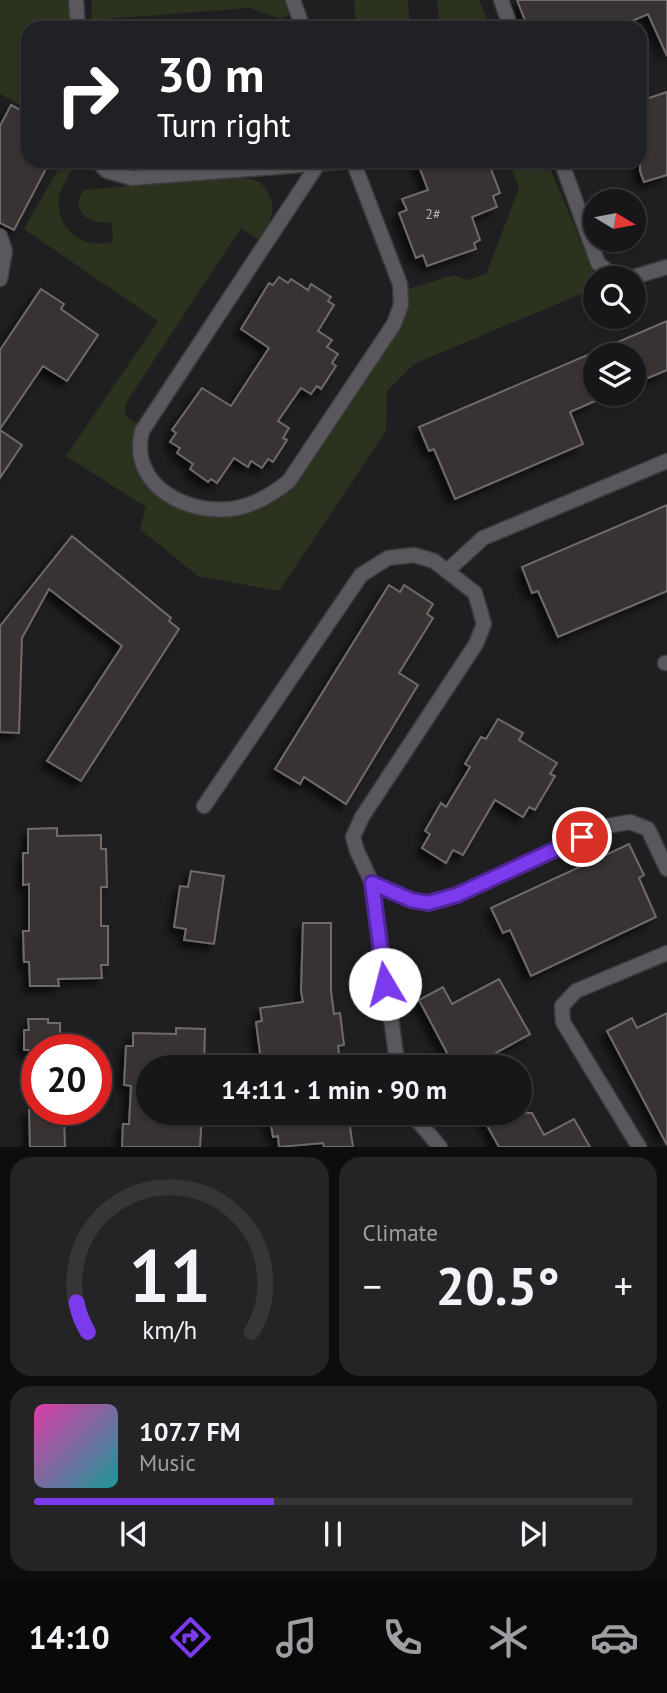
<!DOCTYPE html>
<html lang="en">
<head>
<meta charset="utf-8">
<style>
  body { margin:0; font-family:"PT Sans",sans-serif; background:#242326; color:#f1f3f6; height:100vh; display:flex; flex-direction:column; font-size:26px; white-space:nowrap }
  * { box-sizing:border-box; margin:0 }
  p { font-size:23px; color:#9e9fa2 }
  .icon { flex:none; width:38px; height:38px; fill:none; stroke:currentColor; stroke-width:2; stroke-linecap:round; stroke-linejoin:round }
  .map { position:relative; height:1147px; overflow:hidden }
  .details { display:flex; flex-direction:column; gap:10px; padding:10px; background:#0d0c0e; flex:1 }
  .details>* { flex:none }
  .top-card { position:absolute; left:21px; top:21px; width:626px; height:147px; border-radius:21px; box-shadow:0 2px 5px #0004,0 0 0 2px #363538; background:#202124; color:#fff; overflow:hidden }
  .needle { width:46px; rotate:100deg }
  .fabs { position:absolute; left:583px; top:189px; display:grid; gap:14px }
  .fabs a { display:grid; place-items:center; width:63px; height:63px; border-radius:50%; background:#171619; box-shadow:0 2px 5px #0004,0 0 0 2px #363538; font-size:35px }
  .speed { position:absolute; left:21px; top:1034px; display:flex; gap:14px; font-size:35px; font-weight:700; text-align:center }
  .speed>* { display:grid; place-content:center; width:91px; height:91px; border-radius:50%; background:#171619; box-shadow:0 2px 5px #0004,0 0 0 2px #363538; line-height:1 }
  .speed .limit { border:10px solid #d22; background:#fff; color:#111 }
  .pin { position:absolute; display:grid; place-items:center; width:60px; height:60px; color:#fff; margin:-30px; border:4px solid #fff; border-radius:50%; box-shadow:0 2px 7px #0007 }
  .me { position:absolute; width:77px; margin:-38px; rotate:352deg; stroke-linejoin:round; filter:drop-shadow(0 0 5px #0008) }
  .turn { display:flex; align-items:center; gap:24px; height:147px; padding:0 21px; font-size:32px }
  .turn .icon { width:91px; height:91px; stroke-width:2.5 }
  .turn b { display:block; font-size:49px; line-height:60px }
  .big { font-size:52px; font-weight:800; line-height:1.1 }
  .details .tile { flex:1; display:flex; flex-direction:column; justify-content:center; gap:10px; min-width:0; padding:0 24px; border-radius:21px; background:#242326 }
  .details .dial { align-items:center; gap:0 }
  .dial svg { height:182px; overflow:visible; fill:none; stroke:#363538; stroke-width:7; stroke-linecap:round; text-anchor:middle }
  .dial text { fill:#f1f3f6; stroke:none }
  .song { display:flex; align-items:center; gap:21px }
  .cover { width:84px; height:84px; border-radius:10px; background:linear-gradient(135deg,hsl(320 70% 55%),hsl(180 70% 35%)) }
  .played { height:7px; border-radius:4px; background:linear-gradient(90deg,#7c3aed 40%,#363538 40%) }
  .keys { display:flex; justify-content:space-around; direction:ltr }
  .heat { display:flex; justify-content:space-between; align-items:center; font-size:38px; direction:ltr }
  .details .tiles { flex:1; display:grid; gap:10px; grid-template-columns:1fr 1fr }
  .tile:last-child { grid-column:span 2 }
  .trip { position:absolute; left:136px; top:1055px; width:396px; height:70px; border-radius:35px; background:#171619; box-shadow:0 2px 5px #0004,0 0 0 2px #363538; font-weight:800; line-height:70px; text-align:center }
  .menu { display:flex; height:112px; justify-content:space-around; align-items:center; background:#09090a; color:#9e9fa2 }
  .menu .icon { width:49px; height:49px }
  .menu .current { color:#7c3aed }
  .menu b { font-size:32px; color:#f1f3f6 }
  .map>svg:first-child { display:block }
</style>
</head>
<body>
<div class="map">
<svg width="667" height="1147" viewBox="0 0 667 1147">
  <defs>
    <filter id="shadow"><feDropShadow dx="-6" dy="6" stdDeviation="3.5" flood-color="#0009"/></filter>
  </defs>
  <rect width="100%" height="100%" fill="#1f1e21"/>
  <!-- green -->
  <g fill="#2b331e">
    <path d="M 0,0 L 68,0 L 71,28 L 28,28 L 28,109 L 0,94 Z"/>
    <path d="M 92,0 L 285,0 L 290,15 L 280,19 L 250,8 L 91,20 Z"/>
    <path d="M 354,0 L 408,0 L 410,28 L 356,28 Z"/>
    <path d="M 437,0 L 479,0 L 491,28 L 460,28 L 457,19 L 439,21 Z"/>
    <path d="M 63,161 L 80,161 L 80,165 C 70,170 68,176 63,186 C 51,209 65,238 91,243 C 98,244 106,243 113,242 L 112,223 C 95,222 82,222 78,202 L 83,190 L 240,176 L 260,182 C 279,204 274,217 259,240 L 241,228 L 126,403 C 123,415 128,419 138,424 C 114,484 176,520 229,516 C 254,514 274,504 292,488 L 401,326 L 407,311 L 408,289 L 454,275 L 467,280 L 486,274 L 519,189 L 509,161 L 547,161 L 596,278 L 595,288 L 414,364 L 387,391 L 386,431 L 279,591 L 198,576 L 140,529 L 146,507 L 66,456 L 158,321 L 24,229 Z"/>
  </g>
  <!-- building -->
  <g fill="#383333" stroke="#6f6a6a" stroke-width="2" filter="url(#shadow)">
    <path d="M 517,0 L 667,0 L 667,56 L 648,14 L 616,28 L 528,28 Z"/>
    <path d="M 667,92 L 667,175 L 644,182 L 640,171 L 640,101 Z"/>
    <path d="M 11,105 L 28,114 L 28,161 L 50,161 L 14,230 L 0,223 L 0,126 Z"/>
    <path d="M 417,161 L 488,161 L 500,193 L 493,196 L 497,207 L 472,217 L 480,240 L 474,243 L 476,249 L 427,266 L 423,255 L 416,258 L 399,213 L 407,210 L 402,199 L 428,190 Z"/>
    <path d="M 279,277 L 288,283 L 291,279 L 308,290 L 311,284 L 331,297 L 328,301 L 334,305 L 318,331 L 332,340 L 327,347 L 338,354 L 332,363 L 336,366 L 321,389 L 317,386 L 311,394 L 301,388 L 278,421 L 289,428 L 283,438 L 287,440 L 273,462 L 268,459 L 262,468 L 251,461 L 248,467 L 234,458 L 217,483 L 211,479 L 208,482 L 190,469 L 193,464 L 177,453 L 180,448 L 170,442 L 176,433 L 172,430 L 202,388 L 231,406 L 269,348 L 241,329 L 269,283 L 273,285 Z"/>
    <path d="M 41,289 L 64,304 L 61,309 L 98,335 L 67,381 L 43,366 L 0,429 L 0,350 Z"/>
    <path d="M 667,321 L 667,370 L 634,384 L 634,355 L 595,355 L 595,401 L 570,412 L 583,444 L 455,499 L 434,449 L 429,451 L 419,427 Z"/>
    <path d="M 0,430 L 22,445 L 0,478 Z"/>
    <path d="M 667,505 L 667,591 L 558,637 L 538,591 L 532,593 L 522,567 Z"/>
    <path d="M 72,536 L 171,618 L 169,621 L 179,629 L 81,781 L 47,761 L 122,646 L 49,589 L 22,638 L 19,733 L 0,732 L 0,626 Z"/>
    <path d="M 389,585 L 400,592 L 404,585 L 433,604 L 427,614 L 433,618 L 399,673 L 418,685 L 346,804 L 304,777 L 300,784 L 275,769 Z"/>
    <path d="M 498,719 L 523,733 L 519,740 L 557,763 L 550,774 L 555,776 L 535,810 L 529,807 L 523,817 L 495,800 L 463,855 L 453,850 L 446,863 L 422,848 L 430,834 L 425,831 L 441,803 L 446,807 L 470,767 L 465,764 L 481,737 L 486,739 Z"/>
    <path d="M 57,828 L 57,836 L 101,835 L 101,849 L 106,849 L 107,887 L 101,887 L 101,926 L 108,926 L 108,965 L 101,965 L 102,978 L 58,979 L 59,986 L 30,986 L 29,962 L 24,962 L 23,931 L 29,931 L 29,884 L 23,885 L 23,853 L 28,853 L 28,829 Z"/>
    <path d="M 629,844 L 644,875 L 639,878 L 656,917 L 531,976 L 510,930 L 503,933 L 491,908 Z"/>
    <path d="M 191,871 L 224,876 L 214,944 L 184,940 L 186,929 L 174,927 L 180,886 L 188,887 Z"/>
    <path d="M 303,923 L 331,923 L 331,991 L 334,1014 L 340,1013 L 344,1045 L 338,1046 L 341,1068 L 269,1068 L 268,1060 L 261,1061 L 256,1022 L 262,1021 L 260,1008 L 303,1002 L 301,991 Z"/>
    <path d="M 499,979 L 530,1034 L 496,1053 L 503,1068 L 455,1068 L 419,1000 L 443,987 L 452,1004 Z"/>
    <path d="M 667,1013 L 667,1145 L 607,1031 L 632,1018 L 637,1028 Z"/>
    <path d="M 28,1019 L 48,1019 L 48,1023 L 60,1023 L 60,1050 L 24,1050 L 24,1030 L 29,1030 Z"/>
    <path d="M 176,1028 L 205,1029 L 204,1068 L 149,1068 L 149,1113 L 202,1113 L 200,1147 L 122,1147 L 123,1124 L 129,1124 L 131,1086 L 124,1085 L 126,1046 L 133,1046 L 133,1033 L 176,1034 Z"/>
    <path d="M 29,1110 L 53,1110 L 53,1116 L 64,1116 L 65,1147 L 30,1147 Z"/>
    <path d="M 269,1113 L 348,1113 L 353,1147 L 324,1147 L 323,1143 L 279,1147 L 278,1136 L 273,1137 Z"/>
    <path d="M 480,1113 L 532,1113 L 544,1135 L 574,1119 L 590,1147 L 499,1147 Z"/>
  </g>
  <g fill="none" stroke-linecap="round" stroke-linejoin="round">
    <!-- lane casing -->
    <g stroke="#3b3a3d" stroke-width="17">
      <g id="lane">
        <path d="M 76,0 L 78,28"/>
        <path d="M 293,0 L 303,28"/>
        <path d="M 501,0 L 511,28"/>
        <path d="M 97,161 L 107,171 L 132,178 L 353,161"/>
        <path d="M 561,161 L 598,263 L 609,273 L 629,278"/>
        <path d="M 318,164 L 142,431 C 128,486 189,517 237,508 C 257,504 273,494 289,481 L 394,324 L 401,305 L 400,284 L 353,161"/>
        <path d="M 0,236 L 5,251 L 0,279"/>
        <path d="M 630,278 L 667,267"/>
        <path d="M 447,571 L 483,538 L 667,461"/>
        <path d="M 665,663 L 667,663"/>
        <path d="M 204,806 L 361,575 L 388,558 L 414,555 L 434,561 L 475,593 L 484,624 L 476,644 L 362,817 L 353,837 L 357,851 L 372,883 L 398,1068"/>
        <path d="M 372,883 L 411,900 L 428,903 L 457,895 L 607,826 L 630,822 L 648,829 L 667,869"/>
        <path d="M 411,1113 L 440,1147"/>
        <path d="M 639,1147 L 563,1022 L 562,1006 L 576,991 L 667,953"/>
      </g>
    </g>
    <!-- lane -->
    <use href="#lane" stroke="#5a585c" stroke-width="14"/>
  </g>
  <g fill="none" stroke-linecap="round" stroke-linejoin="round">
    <!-- route casing -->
    <g stroke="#51269a" stroke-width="18">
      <path id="route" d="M 385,984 L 372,883 L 411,900 L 428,903 L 457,895 L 582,837"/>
    </g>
    <!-- route -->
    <use href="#route" stroke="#7c3aed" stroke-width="12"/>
  </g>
  <g text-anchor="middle" stroke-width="7" stroke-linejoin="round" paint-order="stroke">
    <!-- number labels -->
    <g font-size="14" fill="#b2b0b2">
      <text x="433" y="219">2#</text>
    </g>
  </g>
</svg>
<div class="fabs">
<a><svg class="needle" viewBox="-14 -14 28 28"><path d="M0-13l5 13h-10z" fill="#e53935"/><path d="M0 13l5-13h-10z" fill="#9e9fa2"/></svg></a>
<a><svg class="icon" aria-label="search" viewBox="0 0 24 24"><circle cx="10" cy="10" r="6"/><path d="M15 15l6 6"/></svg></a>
<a><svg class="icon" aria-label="layers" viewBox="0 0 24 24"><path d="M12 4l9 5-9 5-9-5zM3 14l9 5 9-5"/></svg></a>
</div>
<div class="speed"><div class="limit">20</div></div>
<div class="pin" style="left:582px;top:837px;background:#d93025"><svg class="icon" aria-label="arrive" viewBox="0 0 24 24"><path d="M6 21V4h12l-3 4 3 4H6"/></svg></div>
<svg class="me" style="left:385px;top:984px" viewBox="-20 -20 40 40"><circle r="19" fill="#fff"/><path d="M0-13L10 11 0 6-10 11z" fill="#7c3aed"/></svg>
<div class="trip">14:11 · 1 min · 90 m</div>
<div class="top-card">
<div class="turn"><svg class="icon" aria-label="right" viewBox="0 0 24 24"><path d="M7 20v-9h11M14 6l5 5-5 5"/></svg><div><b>30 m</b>Turn right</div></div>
</div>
</div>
<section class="details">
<div class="tiles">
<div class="tile dial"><svg viewBox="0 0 100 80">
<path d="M14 69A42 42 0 1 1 86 69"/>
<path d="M14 69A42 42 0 0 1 9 56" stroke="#7c3aed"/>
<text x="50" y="56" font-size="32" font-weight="700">11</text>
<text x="50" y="72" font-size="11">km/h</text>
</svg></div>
<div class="tile"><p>Climate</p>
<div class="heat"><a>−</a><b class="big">20.5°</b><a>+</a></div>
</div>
<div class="tile">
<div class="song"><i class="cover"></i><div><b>107.7 FM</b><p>Music</p></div></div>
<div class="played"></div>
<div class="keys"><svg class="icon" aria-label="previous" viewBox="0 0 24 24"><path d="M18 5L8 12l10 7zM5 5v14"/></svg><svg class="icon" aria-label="pause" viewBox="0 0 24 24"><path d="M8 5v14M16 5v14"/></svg><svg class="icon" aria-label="next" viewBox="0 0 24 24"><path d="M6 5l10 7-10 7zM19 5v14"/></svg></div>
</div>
</div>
</section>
<nav class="menu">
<b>14:10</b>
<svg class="icon current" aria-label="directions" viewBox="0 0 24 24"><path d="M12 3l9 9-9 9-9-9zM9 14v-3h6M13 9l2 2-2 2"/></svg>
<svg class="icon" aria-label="music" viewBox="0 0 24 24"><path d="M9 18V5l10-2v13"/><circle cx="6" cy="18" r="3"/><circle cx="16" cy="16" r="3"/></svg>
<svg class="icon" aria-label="phone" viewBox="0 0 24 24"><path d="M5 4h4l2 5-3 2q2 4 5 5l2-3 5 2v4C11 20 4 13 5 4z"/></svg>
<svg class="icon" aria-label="climate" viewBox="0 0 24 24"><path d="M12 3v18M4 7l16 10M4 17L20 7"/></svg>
<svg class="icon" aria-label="car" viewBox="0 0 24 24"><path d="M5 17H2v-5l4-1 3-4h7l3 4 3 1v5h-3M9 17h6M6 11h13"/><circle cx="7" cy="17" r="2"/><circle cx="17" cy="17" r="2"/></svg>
</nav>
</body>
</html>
